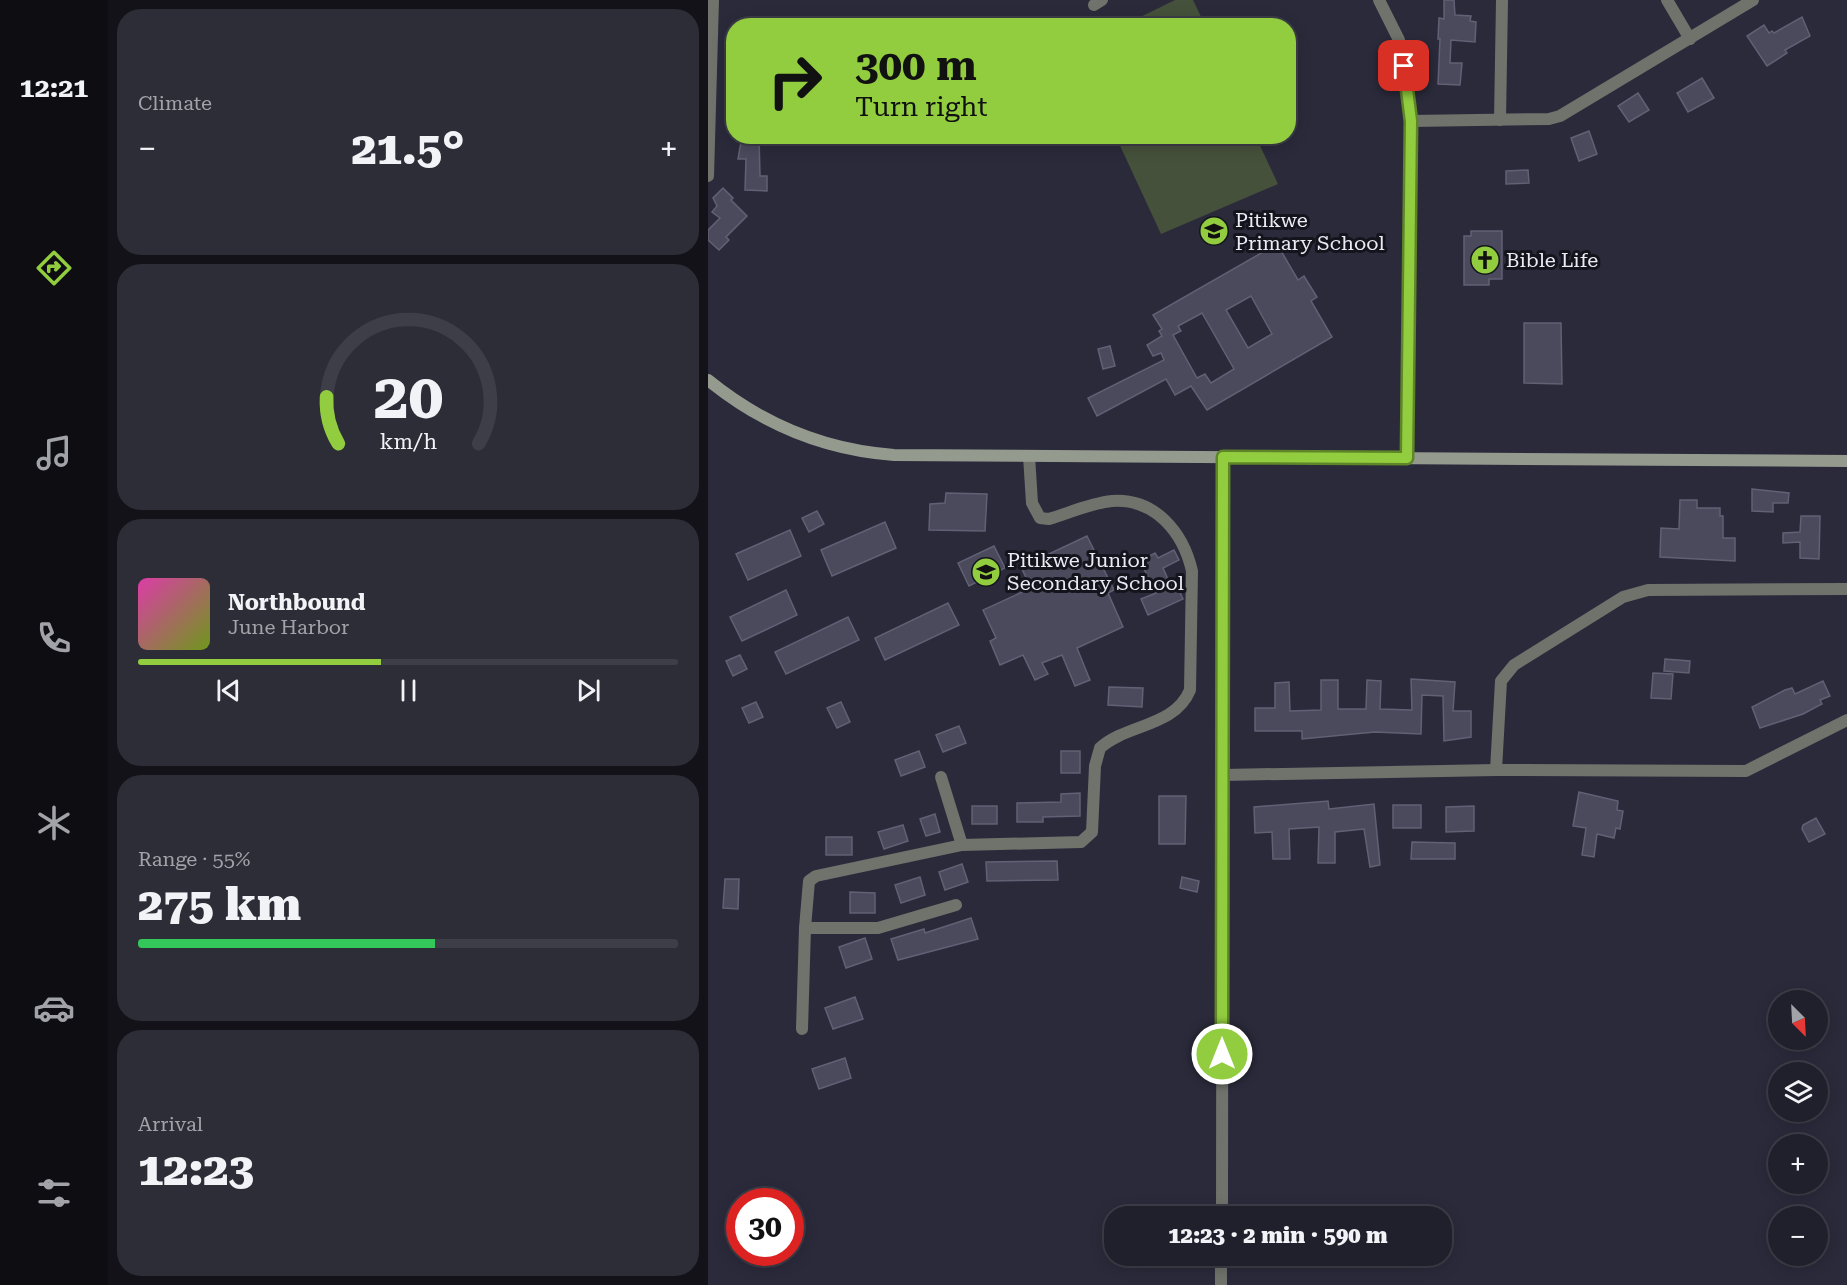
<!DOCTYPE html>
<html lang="en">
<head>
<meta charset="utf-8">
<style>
  body { margin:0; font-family:"Roboto Serif",serif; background:#2d2d38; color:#f1f3f6; height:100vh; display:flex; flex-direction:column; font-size:22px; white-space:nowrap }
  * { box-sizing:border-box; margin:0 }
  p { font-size:20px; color:#a2a3a9 }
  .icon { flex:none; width:33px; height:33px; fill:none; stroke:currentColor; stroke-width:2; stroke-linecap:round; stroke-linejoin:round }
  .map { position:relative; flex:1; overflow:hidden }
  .drawer { display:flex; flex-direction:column; gap:9px; padding:9px; background:#121218; width:600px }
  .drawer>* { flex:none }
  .hud { position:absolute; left:18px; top:18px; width:570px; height:126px; border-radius:24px; box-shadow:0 3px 15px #0003,0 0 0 2px #3d3e48; background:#92cd3f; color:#111; overflow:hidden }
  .needle { width:39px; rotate:156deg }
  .tools { position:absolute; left:1060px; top:990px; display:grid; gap:12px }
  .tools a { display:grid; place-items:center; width:60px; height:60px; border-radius:50%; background:#20202c; box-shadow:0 3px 15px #0003,0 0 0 2px #3d3e48; font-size:30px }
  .speed { position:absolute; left:18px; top:1188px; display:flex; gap:12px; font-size:30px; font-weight:700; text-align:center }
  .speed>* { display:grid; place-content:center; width:78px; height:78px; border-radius:50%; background:#20202c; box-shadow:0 3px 15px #0003,0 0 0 2px #3d3e48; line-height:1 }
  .speed .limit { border:9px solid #d22; background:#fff; color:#111 }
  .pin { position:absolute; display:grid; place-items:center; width:51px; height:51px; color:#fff; margin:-26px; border-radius:12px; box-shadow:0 3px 9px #0006 }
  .me { position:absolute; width:66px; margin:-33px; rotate:0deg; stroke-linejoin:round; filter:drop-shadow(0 0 4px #0008) }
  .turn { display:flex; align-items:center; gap:21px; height:126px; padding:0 30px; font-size:27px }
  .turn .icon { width:78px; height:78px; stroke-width:2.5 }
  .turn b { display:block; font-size:42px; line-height:51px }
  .big { font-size:45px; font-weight:800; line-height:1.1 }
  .drawer .widget { flex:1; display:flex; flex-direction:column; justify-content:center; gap:9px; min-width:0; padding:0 21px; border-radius:24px; background:#2d2d38 }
  .drawer .dial { align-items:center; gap:0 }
  .dial svg { height:156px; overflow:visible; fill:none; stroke:#3d3e48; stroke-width:7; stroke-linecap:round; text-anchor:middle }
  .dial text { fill:#f1f3f6; stroke:none }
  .song { display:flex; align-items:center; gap:18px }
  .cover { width:72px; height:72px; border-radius:9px; background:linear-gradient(135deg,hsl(320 70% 55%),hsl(80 70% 35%)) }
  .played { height:6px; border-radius:3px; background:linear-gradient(90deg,#92cd3f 45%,#3d3e48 45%) }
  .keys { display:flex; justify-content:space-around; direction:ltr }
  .heat { display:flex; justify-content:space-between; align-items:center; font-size:33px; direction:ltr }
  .charge { height:9px; border-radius:4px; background:linear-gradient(90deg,#34c759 55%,#3d3e48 0) }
  .trip { position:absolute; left:396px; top:1206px; width:348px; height:60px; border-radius:24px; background:#20202c; box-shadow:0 3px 15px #0003,0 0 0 2px #3d3e48; font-weight:800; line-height:60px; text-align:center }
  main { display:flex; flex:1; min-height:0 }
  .dock { display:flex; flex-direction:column; width:108px; justify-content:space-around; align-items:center; background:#0d0d12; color:#a2a3a9 }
  .dock .icon { width:42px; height:42px }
  .dock .active { color:#92cd3f }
  .dock b { font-size:27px; color:#f1f3f6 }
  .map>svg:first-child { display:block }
</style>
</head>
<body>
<main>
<nav class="dock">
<b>12:21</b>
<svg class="icon active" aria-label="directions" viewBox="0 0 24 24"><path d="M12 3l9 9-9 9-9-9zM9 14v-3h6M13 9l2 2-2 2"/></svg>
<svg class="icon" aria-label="music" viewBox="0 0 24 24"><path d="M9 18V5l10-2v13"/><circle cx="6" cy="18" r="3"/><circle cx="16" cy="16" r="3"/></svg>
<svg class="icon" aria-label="phone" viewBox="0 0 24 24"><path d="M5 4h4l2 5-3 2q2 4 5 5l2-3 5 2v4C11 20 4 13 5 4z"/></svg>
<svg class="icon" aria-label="climate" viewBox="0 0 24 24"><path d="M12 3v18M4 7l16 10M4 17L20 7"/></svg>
<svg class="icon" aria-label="car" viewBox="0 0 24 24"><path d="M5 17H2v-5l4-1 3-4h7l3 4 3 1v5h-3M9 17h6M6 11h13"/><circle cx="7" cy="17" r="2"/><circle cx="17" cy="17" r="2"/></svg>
<svg class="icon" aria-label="filters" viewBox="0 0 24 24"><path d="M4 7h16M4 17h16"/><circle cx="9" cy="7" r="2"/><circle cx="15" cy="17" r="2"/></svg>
</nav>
<section class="drawer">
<div class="widget"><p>Climate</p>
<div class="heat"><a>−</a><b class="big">21.5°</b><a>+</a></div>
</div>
<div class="widget dial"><svg viewBox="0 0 100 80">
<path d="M14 69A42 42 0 1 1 86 69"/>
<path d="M14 69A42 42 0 0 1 8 45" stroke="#92cd3f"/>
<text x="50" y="56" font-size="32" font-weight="700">20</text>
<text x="50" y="72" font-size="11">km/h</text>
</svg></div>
<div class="widget">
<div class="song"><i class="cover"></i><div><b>Northbound</b><p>June Harbor</p></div></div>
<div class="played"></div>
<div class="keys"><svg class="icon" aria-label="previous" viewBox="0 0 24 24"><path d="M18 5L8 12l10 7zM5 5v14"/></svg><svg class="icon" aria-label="pause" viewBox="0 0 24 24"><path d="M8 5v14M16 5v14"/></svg><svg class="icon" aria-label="next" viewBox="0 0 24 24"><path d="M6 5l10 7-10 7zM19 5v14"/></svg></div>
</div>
<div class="widget"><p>Range · 55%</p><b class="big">275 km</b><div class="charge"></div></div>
<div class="widget"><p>Arrival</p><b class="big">12:23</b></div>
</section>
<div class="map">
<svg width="1139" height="1285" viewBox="0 0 1139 1285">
  <rect width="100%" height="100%" fill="#2b2a3b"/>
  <!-- green -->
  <g fill="#46513b">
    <path d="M 467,0 L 485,0 L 497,25 L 416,25 Z"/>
    <path d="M 408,137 L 548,137 L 570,184 L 453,234 Z"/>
  </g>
  <!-- building -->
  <g fill="#4b4a5d" stroke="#616074" stroke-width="1.5" fill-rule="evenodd">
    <path d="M 736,0 L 746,0 L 747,15 L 763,16 L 762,21 L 768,22 L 767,42 L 743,40 L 742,63 L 754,63 L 752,85 L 730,84 L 732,39 L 730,39 L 731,18 L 736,19 Z"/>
    <path d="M 1094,17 L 1102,36 L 1077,50 L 1079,53 L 1059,66 L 1039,36 L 1056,25 L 1061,33 L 1064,31 L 1066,33 Z"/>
    <path d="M 994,78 L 1006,98 L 980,112 L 969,93 Z"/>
    <path d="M 930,93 L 941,110 L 921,122 L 910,106 Z"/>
    <path d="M 881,131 L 889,154 L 871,161 L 863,138 Z"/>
    <path d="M 34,136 L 51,136 L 52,176 L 59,176 L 59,191 L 37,190 L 38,159 L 30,159 Z"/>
    <path d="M 820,170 L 821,183 L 798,184 L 798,171 Z"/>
    <path d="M 15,188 L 25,198 L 23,200 L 39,216 L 18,237 L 21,240 L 11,250 L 0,240 L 0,230 L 12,218 L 4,212 L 9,206 L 5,198 Z"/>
    <path d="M 763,231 L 794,231 L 794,279 L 781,279 L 781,285 L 756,285 L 756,236 L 763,236 Z"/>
    <path d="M 569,244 L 590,280 L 596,276 L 609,297 L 603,301 L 624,337 L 499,410 L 483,386 L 467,395 L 458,379 L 389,416 L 380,398 L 456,360 L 453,353 L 445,356 L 439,345 L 454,336 L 451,331 L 454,329 L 445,315 ZM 543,296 L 564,334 L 540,348 L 518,310 ZM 494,313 L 526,369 L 503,383 L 497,374 L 489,378 L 465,335 L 473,331 L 470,326 Z"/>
    <path d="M 816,323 L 853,323 L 854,384 L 816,383 Z"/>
    <path d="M 402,346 L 407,366 L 395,369 L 390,349 Z"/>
    <path d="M 1044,489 L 1081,493 L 1080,503 L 1065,503 L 1065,512 L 1044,511 Z"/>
    <path d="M 238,493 L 279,494 L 277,531 L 221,530 L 222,504 L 237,503 Z"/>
    <path d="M 972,500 L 989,500 L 989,508 L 1012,508 L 1012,516 L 1015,516 L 1015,538 L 1027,538 L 1027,561 L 952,557 L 953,528 L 971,529 Z"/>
    <path d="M 109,511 L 116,524 L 101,532 L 94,518 Z"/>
    <path d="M 1093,516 L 1112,516 L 1111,559 L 1092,558 L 1092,542 L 1075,543 L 1075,533 L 1092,532 Z"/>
    <path d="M 177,522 L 188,548 L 124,576 L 113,550 Z"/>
    <path d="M 82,530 L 93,556 L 40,580 L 28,554 Z"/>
    <path d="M 379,536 L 406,590 L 400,593 L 415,627 L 369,648 L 382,680 L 367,686 L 354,655 L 334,663 L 340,674 L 327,680 L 315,655 L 292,665 L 282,641 L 288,638 L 275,610 L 323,588 L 313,567 Z"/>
    <path d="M 286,546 L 297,568 L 261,586 L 250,563 Z"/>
    <path d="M 466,550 L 471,560 L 455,568 L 463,586 L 468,584 L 475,599 L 440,615 L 433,599 L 448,593 L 432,561 L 447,553 L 450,558 Z"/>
    <path d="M 78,590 L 89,615 L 34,641 L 22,617 Z"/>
    <path d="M 240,603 L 251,625 L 177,660 L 167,638 Z"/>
    <path d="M 140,617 L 151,640 L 78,674 L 67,652 Z"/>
    <path d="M 32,655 L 39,669 L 25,676 L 18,661 Z"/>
    <path d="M 957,659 L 982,661 L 981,673 L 956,671 Z"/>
    <path d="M 945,673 L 965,674 L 963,699 L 943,698 Z"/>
    <path d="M 703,679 L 747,682 L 745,711 L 763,711 L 763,737 L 736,741 L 735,696 L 714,695 L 713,734 L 667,732 L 594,739 L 594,731 L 547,731 L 547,708 L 567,708 L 567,683 L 581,682 L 582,711 L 613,710 L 613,680 L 630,680 L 630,709 L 658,709 L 659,680 L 673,681 L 672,709 L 704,710 Z"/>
    <path d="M 1115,681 L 1122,696 L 1112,700 L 1114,704 L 1095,714 L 1052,728 L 1044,707 L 1077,690 L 1084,688 L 1087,694 Z"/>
    <path d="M 401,687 L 435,688 L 434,707 L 400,705 Z"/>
    <path d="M 48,702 L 55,717 L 41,723 L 34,708 Z"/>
    <path d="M 133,702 L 142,722 L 129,728 L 119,708 Z"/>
    <path d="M 251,726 L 258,743 L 235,752 L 228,735 Z"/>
    <path d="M 211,751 L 217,767 L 193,776 L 187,760 Z"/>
    <rect x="353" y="751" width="19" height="22"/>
    <path d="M 871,792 L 910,801 L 909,810 L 915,811 L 912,829 L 908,828 L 906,838 L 889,834 L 886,857 L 874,855 L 878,828 L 865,826 Z"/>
    <path d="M 372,793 L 372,816 L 335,817 L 335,822 L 309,822 L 309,803 L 353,802 L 353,794 Z"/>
    <path d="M 451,796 L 478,796 L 477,844 L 451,844 Z"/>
    <path d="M 620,801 L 621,809 L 666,804 L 672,865 L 662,867 L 656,829 L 627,832 L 627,863 L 610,863 L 611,827 L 581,829 L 582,859 L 565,859 L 564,832 L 547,833 L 546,807 Z"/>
    <rect x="685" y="805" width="28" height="23"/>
    <rect x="264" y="806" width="25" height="18"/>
    <path d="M 766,806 L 766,831 L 738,832 L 738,807 Z"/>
    <path d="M 227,814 L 232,832 L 218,836 L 212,819 Z"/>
    <path d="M 1108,818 L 1117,834 L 1101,842 L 1094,829 L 1095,825 Z"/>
    <path d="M 195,825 L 200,841 L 176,849 L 170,832 Z"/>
    <rect x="118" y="837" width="26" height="18"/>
    <path d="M 704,842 L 747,843 L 747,859 L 703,859 Z"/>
    <path d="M 349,861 L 350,880 L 279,881 L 278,862 Z"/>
    <path d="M 254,864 L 260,882 L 237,890 L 231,872 Z"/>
    <path d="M 212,877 L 217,895 L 193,903 L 187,885 Z"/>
    <path d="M 474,877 L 491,881 L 489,892 L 472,888 Z"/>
    <path d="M 17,879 L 31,879 L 30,909 L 15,908 Z"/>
    <path d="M 142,892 L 167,893 L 167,913 L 142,913 Z"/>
    <path d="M 263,918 L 270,939 L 190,960 L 183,939 L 216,929 L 217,933 Z"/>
    <path d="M 157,938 L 164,959 L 138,968 L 131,947 Z"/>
    <path d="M 147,997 L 155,1019 L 125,1029 L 117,1008 Z"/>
    <path d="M 137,1058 L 143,1078 L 111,1089 L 104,1069 Z"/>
  </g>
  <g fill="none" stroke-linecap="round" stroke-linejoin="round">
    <!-- street -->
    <g stroke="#6f736b" stroke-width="12">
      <path d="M 671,0 L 691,40 L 703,121 L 699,458"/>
      <path d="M 959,0 L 982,39"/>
      <path d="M 386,5 L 394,0"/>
      <path d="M 792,120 L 794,0"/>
      <path d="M 703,121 L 841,119 L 852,116 L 1045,0"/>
      <path d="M 0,176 L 5,0"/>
      <path d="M 788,770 L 793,681 L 806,665 L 915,597 L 940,590 L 1139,589"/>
      <path d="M 516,775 L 788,770 L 1038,771 L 1139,720"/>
      <path d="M 233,777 L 254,845"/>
      <path d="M 97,928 L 170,928 L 248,905"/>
      <path d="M 94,1029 L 97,928 L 101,881 L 108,876 L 254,845 L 373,842 L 384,832 L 387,766 L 392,748 C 418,724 467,727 482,690 L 484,571 C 475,532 447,498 404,501 C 383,503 361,513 341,519 L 332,518 L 324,503 L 321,456"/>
      <path d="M 514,1216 L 515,457"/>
      <path d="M 513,1285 L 513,1256"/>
    </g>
    <!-- secondary -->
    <path stroke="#949b8e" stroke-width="12" d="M 0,380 C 54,424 116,450 186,455 L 1139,461"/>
  </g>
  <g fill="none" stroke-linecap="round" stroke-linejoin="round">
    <!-- route casing -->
    <g stroke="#5f8529" stroke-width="15">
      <path id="route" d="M 514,1054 L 515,457 L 699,458 L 703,121 L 696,66"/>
    </g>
    <!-- route -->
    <use href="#route" stroke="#92cd3f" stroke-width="10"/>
  </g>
  <!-- icons -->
  <defs>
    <g id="school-disc" transform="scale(1.5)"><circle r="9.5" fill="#92cd3f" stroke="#14141c"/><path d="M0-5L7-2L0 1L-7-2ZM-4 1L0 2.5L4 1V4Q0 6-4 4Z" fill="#111"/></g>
    <g id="church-disc" transform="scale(1.5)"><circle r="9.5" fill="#92cd3f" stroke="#14141c"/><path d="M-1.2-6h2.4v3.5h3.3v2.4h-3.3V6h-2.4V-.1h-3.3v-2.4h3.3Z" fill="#111"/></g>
  </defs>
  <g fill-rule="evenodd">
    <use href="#school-disc" x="506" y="231"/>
    <use href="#church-disc" x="777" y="260"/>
    <use href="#school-disc" x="278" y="572"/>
  </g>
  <g text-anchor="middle" stroke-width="6" stroke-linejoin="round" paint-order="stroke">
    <!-- poi labels -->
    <g font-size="20" fill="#ebebf7" stroke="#14141c" text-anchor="start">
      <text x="527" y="227">Pitikwe<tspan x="527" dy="23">Primary School</tspan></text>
      <text x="798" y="267">Bible Life</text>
      <text x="299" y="567">Pitikwe Junior<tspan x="299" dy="23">Secondary School</tspan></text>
    </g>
  </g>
</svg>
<div class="tools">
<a><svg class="needle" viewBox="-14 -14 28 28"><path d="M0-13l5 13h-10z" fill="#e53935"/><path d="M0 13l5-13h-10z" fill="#a2a3a9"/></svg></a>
<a><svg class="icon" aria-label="layers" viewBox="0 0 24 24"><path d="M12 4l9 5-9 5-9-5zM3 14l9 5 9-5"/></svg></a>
<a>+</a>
<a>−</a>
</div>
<div class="speed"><div class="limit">30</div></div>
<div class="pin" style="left:696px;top:66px;background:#d93025"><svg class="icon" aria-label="arrive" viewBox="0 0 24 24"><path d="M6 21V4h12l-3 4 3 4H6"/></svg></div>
<svg class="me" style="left:514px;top:1054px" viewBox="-20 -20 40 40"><circle r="17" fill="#92cd3f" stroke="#fff" stroke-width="3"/><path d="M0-11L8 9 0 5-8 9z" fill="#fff"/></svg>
<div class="trip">12:23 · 2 min · 590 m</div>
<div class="hud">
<div class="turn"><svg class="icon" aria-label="right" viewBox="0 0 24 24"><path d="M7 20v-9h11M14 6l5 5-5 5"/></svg><div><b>300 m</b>Turn right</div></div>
</div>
</div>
</main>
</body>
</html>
